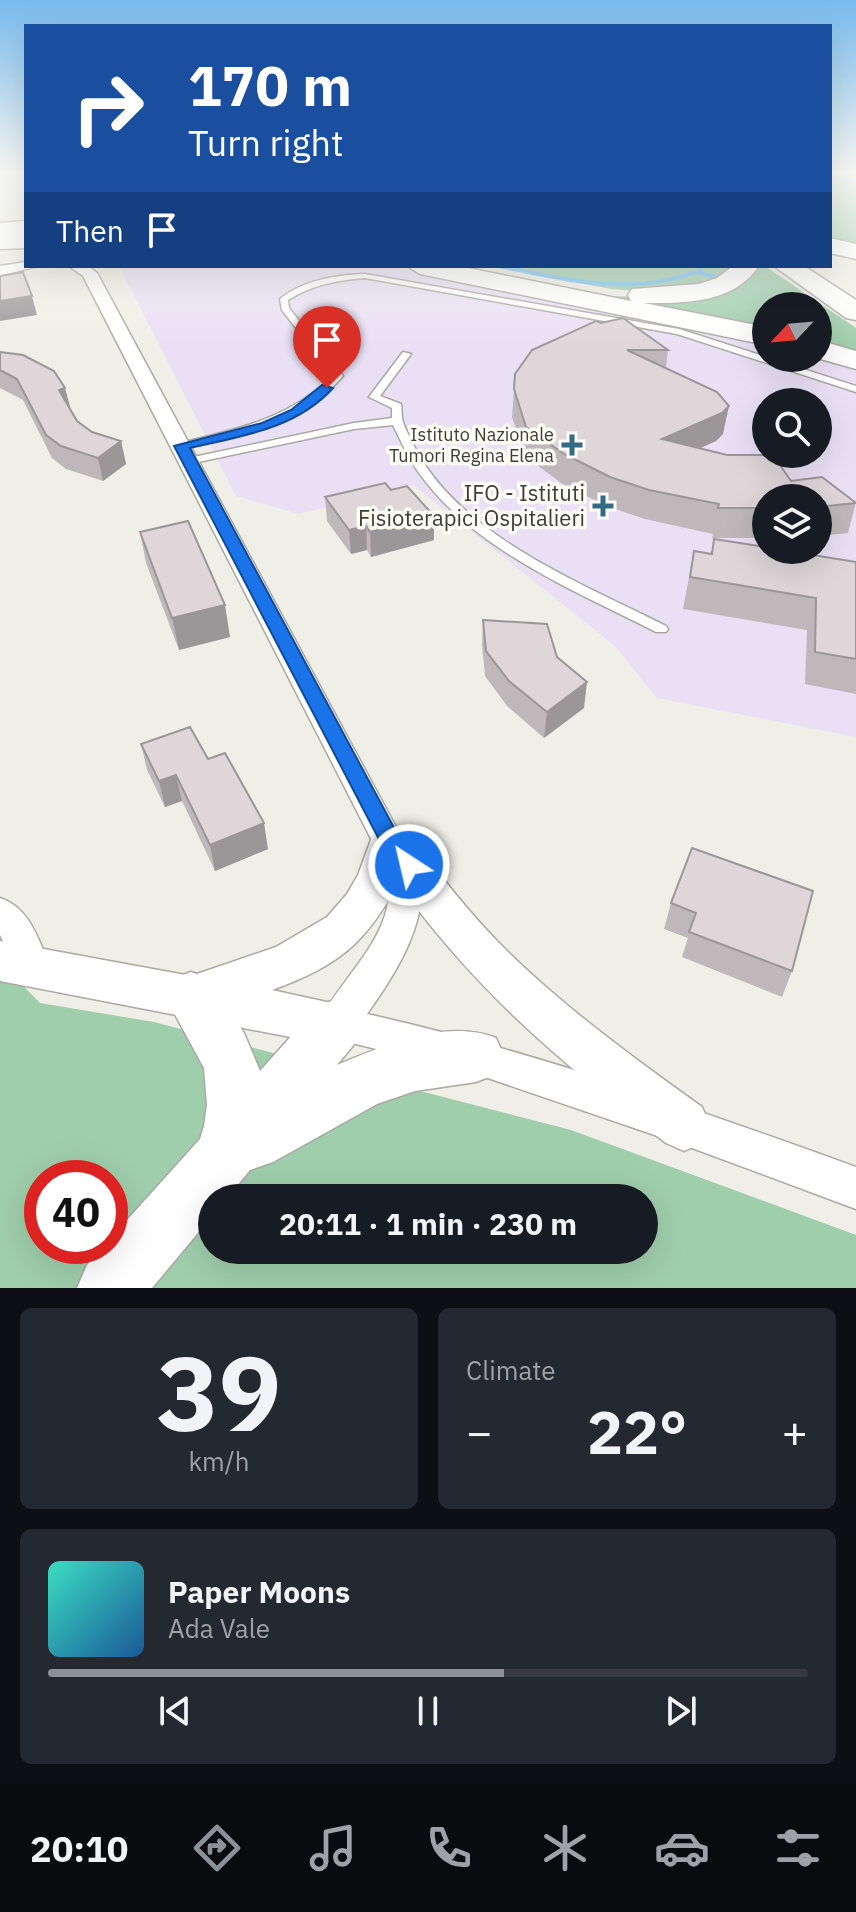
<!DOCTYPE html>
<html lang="en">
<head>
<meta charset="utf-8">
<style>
  body { margin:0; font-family:"IBM Plex Sans",sans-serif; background:#242831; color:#f1f3f6; height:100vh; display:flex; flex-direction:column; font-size:30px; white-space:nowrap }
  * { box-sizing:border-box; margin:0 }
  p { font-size:26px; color:#9ea1a6 }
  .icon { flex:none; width:44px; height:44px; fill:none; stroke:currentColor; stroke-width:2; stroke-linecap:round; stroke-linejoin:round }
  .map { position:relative; height:1288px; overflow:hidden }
  .sheet { display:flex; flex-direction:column; gap:20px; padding:20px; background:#0d0f14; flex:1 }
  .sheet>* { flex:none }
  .hud { position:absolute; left:24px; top:24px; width:808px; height:244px; border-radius:0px; box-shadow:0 8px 32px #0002; background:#1a4fa0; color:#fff; overflow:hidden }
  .needle { width:52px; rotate:244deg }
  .fabs { position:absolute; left:752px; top:292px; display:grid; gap:16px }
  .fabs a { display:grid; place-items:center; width:80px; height:80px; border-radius:50%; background:#171b24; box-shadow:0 8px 32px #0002; font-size:40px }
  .speed { position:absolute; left:24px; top:1160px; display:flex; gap:16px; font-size:40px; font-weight:700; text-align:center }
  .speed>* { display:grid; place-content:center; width:104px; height:104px; border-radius:50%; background:#171b24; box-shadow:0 8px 32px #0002; line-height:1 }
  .speed .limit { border:12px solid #d22; background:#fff; color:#111 }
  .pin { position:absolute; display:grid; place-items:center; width:68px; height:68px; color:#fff; margin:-82px -34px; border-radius:50% 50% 50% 0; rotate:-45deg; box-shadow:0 0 8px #0007 }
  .pin .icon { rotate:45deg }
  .me { position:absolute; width:88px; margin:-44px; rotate:325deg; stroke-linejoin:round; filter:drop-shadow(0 0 6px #0008) }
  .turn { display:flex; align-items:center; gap:28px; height:168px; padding:0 32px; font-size:36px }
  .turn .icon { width:104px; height:104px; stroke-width:2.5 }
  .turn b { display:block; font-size:56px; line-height:68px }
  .then { display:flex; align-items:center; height:76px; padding:0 32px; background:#0003; gap:16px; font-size:30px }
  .big { font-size:60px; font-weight:700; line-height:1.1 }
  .sheet .tile { flex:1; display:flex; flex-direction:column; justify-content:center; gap:12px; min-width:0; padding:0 28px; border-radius:12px; background:#242831 }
  .sheet .dial { align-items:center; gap:0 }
  .dial b { font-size:104px; line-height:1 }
  .song { display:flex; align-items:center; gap:24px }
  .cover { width:96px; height:96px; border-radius:12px; background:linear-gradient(135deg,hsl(170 70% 55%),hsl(210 70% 35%)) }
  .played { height:8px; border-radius:4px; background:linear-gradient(90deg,#8c9099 60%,#363941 60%) }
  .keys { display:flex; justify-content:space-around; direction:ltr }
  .heat { display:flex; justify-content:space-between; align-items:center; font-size:44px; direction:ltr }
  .sheet .tiles { flex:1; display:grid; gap:20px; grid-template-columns:1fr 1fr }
  .tile:last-child { grid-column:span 2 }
  .trip { position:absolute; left:198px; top:1184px; width:460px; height:80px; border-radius:40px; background:#171b24; box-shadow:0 8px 32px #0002; font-weight:700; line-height:80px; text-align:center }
  .menu { display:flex; height:128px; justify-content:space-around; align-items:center; background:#090b0e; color:#9ea1a6 }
  .menu .icon { width:56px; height:56px }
  .menu .on { color:#8c9099 }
  .menu b { font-size:36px; color:#f1f3f6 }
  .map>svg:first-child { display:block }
</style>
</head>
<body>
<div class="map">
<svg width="856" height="1288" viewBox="0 0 856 1288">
  <rect width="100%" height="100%" fill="#f0efe7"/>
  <!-- medical -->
  <path fill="#e9e0f5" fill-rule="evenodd" d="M 119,266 L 391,266 L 766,345 L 766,358 L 816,358 L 856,369 L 856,737 L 657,698 L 614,645 L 413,485 L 299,514 L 236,496 ZM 766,402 L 818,402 L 818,454 L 766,454 ZM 766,498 L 818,498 L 818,550 L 766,550 Z"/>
  <!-- green -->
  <g fill="#9fceac" fill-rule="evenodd">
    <path d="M 856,173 L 856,249 L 830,242 L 830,176 Z"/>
    <path d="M 492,266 L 735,266 L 712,282 L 654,292 L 611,289 Z"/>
    <path d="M 751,266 L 765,266 L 856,328 L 856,354 L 818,343 L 818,306 L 766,306 L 766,330 L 597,296 L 684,297 Z"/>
    <path d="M 0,962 L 40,1003 L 154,1022 L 571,1130 L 856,1235 L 856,1288 L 0,1288 ZM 42,1178 L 110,1178 L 110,1246 L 42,1246 ZM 212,1198 L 644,1198 L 644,1250 L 212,1250 Z"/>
  </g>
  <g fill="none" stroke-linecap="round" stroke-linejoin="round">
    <!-- stream -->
    <g stroke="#73c4f4" stroke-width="4">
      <path d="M 830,178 L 856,180"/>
      <path d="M 499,266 C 567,280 634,297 701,270 L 702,266"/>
      <path d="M 697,272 L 720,278"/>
    </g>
    <!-- service casing -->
    <g stroke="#aaa8a1" stroke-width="3">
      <g id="service">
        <path d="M 365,274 L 679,329 L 856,386 L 856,392 L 677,334 L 365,278 C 337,280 312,285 288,300 L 289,308 L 343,376 C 309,415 263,430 215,441 C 202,444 189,449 177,448 L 177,444 C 237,429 287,420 333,376 L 282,310 L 280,299 C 303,280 336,275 365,274 Z"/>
        <path d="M 403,352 L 411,354 L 380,396 L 401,404 C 402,409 401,416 403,422 C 405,429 410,437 413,444 C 457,535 581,583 666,626 L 668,629 L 666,632 L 656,632 C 574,590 475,551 419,473 C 408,458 401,441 393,425 L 354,429 L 189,464 L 183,461 L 189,458 L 354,423 L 392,418 L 392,408 L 369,397 Z"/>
      </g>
    </g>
    <!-- minor casing -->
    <g stroke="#aaa8a1" stroke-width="3">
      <g id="minor">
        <path d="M 26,262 L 26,266 L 38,266 L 0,276 L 0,266 Z"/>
        <path d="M 69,266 L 88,266 L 97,273 L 417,866 C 434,915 395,975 367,1014 C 534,1051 695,1109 856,1167 L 856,1209 L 684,1145 L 476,1074 L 324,1036 L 318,1024 C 342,973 405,930 385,866 L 83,276 Z"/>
        <path d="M 0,898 C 30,908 38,939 50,966 L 45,977 L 32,981 L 19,977 L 0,935 Z"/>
      </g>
    </g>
    <!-- tertiary casing -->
    <g stroke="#aaa8a1" stroke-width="3">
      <path id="tertiary" d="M 390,825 L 405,829 C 437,871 469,914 507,951 C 566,1009 635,1059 702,1107 L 710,1125 L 702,1143 L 684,1151 L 666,1143 C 563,1065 474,989 398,883 C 366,944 336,967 272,990 L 354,1008 L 361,1024 L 354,1040 L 337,1046 L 0,981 L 0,941 L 191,976 L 276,947 L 327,917 L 347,894 L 358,875 L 375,829 Z"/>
    </g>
    <!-- secondary casing -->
    <g stroke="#aaa8a1" stroke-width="3">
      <path id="secondary" d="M 191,972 L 210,979 L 244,1033 L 260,1071 L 318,1006 L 337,999 L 356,1006 L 364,1024 L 356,1042 L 337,1065 C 383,1046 447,1018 496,1038 L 504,1056 L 496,1074 L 476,1082 L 415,1091 L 377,1104 L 273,1162 L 250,1170 L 227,1198 L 212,1198 L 212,1216 L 152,1288 L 77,1288 L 87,1265 L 104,1246 L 110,1246 L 110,1239 L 200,1139 L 204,1126 L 207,1105 L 204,1068 L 165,996 L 172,979 Z"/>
    </g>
    <!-- trunk casing -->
    <g stroke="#aaa8a1" stroke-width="3">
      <path id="trunk" d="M 26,234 L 26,248 L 0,249 L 0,235 Z"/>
    </g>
    <!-- motorway casing -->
    <g stroke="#aaa8a1" stroke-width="3">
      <g id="motorway">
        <path d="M 830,170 L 855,170 L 845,176 L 830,176 Z"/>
        <path d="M 26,221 L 26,235 L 0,237 L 0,223 Z"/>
        <path d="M 830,238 L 856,244 L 856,259 L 830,253 Z"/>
        <path d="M 407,266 L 458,266 L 631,301 L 628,295 L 632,289 L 699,284 L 717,278 L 733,266 L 759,266 C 733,304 686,303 644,303 L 766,327 L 766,345 L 420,274 Z"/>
        <path d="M 774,266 L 804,266 L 856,300 L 856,320 L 846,318 Z"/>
        <path d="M 818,340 L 856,351 L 856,369 L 817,358 Z"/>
      </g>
    </g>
    <!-- service -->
    <use href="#service" fill="#fff" fill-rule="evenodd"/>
    <!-- minor -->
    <use href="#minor" fill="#fff" fill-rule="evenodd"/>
    <!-- tertiary -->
    <use href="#tertiary" fill="#fff" fill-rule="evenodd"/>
    <!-- secondary -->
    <use href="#secondary" fill="#fff" fill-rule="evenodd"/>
    <!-- trunk -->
    <use href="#trunk" fill="#fff" fill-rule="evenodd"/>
    <!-- motorway -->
    <use href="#motorway" fill="#fff" fill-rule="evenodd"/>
  </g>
  <!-- wall -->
  <g fill="#bfb8bb">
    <path d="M 601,323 L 668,350 L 666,368 L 723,434 L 716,441 L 700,448 L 856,502 L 848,533 L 818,536 L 818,498 L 766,498 L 766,538 L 712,538 L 713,534 L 645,519 L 606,506 L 561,483 L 525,456 L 512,417 L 515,374 Z"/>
    <path d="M 0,352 L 70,408 L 77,421 L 92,432 L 121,441 L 126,464 L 103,481 L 66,469 L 52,458 L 23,400 L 0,388 Z"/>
    <path d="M 391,490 L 434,516 L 434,540 L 371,557 L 367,550 L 351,554 L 327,521 L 325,497 Z"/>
    <path d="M 140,532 L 230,637 L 179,650 L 146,563 Z"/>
    <path d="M 714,539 L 856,562 L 856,694 L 805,684 L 807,630 L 683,609 L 694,551 L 711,554 Z"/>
    <path d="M 483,620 L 557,657 L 584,708 L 544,738 L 507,706 L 485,676 L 482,645 Z"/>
    <path d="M 141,744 L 208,759 L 268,849 L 215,871 L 182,801 L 165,807 L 147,770 Z"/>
    <path d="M 692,848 L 792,971 L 782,997 L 682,957 L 688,938 L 664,929 L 671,903 Z"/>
  </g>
  <!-- shaded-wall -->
  <g fill="#9b9698">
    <path d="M 32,296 L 37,315 L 0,321 L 0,301 Z"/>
    <path d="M 65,388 L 71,410 L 59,390 Z"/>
    <path d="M 729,406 L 723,434 L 716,441 L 658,467 L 662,439 Z"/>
    <path d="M 121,441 L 126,464 L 103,481 L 98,458 Z"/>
    <path d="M 434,516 L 434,540 L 371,557 L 370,532 Z"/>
    <path d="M 366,526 L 367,550 L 351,554 L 349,530 Z"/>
    <path d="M 225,605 L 230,637 L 179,650 L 172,618 Z"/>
    <path d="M 587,682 L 584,708 L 544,738 L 547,712 Z"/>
    <path d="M 176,775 L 182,801 L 165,807 L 159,781 Z"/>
    <path d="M 264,823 L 268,849 L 215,871 L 210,845 Z"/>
  </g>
  <!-- building -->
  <g fill="#ded6d9" stroke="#9b9698" stroke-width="2">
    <path d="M 23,272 L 32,296 L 0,301 L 0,276 Z"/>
    <path d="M 623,318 L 668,350 L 627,350 L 717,392 L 729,406 L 722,413 L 662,439 L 727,455 L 773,455 L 791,481 L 822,477 L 856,503 L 818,507 L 818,498 L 766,498 L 766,508 L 718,508 L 719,504 L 649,490 L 610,477 L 564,454 L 526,427 L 514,389 L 515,374 L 532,350 L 596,321 L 601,323 Z"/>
    <path d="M 0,352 L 23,355 L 54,371 L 65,388 L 59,390 L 77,421 L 92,432 L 121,441 L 98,458 L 61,446 L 46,435 L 17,379 L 0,370 Z"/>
    <path d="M 385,483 L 391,490 L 407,486 L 434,516 L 370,532 L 366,526 L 349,530 L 325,497 Z"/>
    <path d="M 188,521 L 225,605 L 172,618 L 140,532 Z"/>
    <path d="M 714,539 L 766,547 L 766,550 L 782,550 L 856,562 L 856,659 L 815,652 L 816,598 L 690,577 L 694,551 L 712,554 Z"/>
    <path d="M 483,620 L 547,624 L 557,657 L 587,682 L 547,712 L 509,681 L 486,651 Z"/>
    <path d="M 190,727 L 208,759 L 225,753 L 264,823 L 210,845 L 176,775 L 159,781 L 141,744 Z"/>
    <path d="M 692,848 L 813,891 L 792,971 L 689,932 L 696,913 L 671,903 Z"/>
  </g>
  <!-- sky -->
  <linearGradient id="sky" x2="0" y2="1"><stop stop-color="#79baed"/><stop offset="0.49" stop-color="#f8f8f4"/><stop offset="1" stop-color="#f8f8f4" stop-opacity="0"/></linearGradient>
  <rect width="856" height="350" fill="url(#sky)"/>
  <!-- route -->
  <path fill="#1a73e8" stroke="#114b97" stroke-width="2" d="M 322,385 L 333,388 C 296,429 241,436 190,448 L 398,835 L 420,865 L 417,871 C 399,877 392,860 383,847 L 174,446 L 262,423 L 291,410 Z"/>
  <!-- markers -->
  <g fill="#336b85" stroke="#fefcf4" stroke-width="3">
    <path d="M568 433h8v8h8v8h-8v8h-8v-8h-8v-8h8z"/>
    <path d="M599 494h8v8h8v8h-8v8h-8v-8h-8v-8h8z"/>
  </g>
  <g text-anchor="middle" stroke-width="7" stroke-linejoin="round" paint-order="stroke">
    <!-- far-poi labels -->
    <g font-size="18" fill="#3c3c39" stroke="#fefcf4" text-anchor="end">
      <text x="554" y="441">Istituto Nazionale<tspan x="554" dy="21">Tumori Regina Elena</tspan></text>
    </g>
    <!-- poi labels -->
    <g font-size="22" fill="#3c3c39" stroke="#fefcf4" text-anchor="end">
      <text x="585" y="501">IFO - Istituti<tspan x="585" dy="25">Fisioterapici Ospitalieri</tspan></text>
    </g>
  </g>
</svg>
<div class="fabs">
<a><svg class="needle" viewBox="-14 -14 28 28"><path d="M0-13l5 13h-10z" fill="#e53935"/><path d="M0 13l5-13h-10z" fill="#9ea1a6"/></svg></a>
<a><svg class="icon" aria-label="search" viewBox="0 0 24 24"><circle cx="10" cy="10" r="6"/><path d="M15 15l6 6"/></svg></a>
<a><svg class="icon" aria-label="layers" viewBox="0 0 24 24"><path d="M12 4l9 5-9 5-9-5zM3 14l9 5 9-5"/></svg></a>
</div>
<div class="speed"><div class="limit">40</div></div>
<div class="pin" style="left:327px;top:388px;background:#d93025"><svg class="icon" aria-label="arrive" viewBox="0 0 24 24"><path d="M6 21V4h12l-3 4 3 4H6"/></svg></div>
<svg class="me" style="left:409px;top:865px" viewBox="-20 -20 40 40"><circle r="17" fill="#1a73e8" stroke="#fff" stroke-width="3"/><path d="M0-11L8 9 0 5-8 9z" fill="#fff"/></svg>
<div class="trip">20:11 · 1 min · 230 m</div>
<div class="hud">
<div class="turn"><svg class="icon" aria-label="right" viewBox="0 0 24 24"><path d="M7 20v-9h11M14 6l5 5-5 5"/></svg><div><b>170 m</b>Turn right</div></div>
<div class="then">Then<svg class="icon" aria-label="arrive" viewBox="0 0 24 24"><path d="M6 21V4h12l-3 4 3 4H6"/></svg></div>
</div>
</div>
<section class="sheet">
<div class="tiles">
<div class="tile dial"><b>39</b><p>km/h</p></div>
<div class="tile"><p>Climate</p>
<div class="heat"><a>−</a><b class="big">22°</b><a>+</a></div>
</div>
<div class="tile">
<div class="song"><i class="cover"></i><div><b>Paper Moons</b><p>Ada Vale</p></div></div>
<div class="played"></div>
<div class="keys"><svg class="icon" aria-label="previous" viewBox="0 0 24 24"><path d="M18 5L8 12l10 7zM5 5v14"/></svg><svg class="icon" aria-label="pause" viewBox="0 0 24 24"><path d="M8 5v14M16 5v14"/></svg><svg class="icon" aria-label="next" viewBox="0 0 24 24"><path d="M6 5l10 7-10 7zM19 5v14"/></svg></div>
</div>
</div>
</section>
<nav class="menu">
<b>20:10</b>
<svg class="icon on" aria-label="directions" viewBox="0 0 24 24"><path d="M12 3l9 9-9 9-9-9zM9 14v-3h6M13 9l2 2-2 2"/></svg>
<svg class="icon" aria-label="music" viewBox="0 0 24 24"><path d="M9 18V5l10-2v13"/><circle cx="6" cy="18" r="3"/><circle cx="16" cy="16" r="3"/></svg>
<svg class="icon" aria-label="phone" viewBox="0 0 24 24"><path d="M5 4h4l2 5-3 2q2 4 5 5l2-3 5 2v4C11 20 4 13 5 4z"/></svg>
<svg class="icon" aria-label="climate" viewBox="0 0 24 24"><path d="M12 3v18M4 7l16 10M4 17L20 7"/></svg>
<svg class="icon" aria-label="car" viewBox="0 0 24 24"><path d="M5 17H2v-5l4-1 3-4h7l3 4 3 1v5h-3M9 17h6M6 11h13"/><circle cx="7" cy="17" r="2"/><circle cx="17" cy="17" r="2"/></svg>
<svg class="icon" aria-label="filters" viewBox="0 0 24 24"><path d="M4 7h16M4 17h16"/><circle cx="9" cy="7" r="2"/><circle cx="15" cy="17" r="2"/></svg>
</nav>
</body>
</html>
